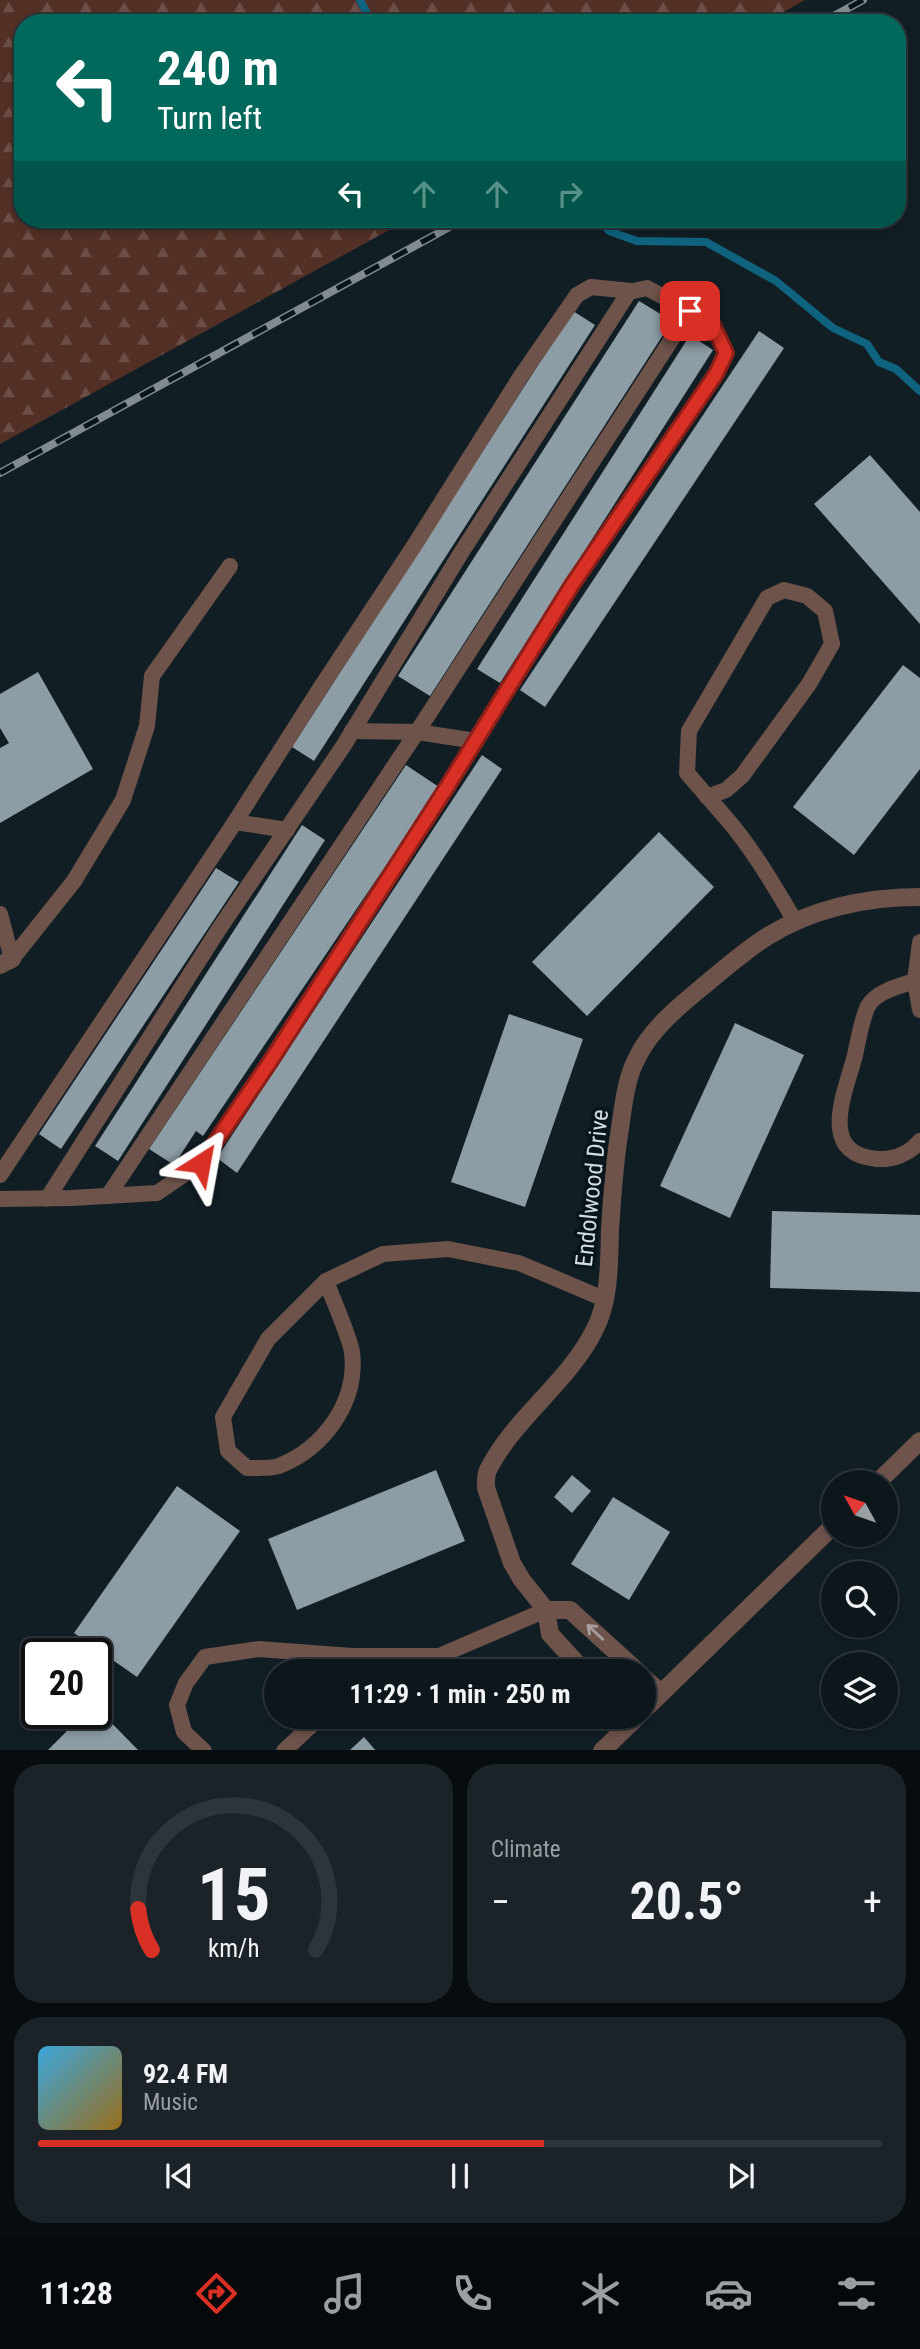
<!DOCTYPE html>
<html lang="en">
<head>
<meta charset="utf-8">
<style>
  body { margin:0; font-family:"Roboto Condensed",sans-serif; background:#1b2328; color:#f1f3f6; height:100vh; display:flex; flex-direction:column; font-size:26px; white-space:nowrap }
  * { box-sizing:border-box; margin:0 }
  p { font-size:23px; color:#9a9fa3 }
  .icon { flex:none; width:38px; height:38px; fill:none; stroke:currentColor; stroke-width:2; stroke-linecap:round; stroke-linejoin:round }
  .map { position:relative; height:1750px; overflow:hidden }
  .drawer { display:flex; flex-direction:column; gap:14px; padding:14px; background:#070c0f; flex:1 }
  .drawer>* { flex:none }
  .top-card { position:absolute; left:14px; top:14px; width:892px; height:214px; border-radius:28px; box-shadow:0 4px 10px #0003,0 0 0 2px #2d353a; background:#00695c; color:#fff; overflow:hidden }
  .needle { width:46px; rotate:310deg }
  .fabs { position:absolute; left:821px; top:1470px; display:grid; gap:14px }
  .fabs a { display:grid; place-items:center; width:77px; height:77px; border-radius:50%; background:#0d161b; box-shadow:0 4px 10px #0003,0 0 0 2px #2d353a; font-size:35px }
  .speed { position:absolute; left:21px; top:1638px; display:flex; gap:14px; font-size:35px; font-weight:700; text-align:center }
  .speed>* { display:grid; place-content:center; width:91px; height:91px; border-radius:50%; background:#0d161b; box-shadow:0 4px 10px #0003,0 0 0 2px #2d353a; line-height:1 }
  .speed .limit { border:4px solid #111; border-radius:10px; background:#fff; color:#111 }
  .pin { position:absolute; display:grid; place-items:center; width:60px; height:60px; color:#fff; margin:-30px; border-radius:14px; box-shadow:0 4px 10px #0006 }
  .me { position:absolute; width:77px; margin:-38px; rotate:34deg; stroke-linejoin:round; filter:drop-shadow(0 0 5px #0008) }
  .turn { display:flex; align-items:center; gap:24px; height:147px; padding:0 28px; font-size:32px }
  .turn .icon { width:91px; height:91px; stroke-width:2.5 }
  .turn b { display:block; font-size:49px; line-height:60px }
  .lanes { display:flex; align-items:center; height:66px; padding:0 28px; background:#0003; justify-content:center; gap:35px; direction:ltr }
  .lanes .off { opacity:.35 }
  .big { font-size:52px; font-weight:700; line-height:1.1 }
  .drawer .tile { flex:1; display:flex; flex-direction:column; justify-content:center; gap:10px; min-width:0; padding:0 24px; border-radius:28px; background:#1b2328 }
  .drawer .dial { align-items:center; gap:0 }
  .dial svg { height:182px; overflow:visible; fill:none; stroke:#2d353a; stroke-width:7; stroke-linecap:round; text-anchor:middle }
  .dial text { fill:#f1f3f6; stroke:none }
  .song { display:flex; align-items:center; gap:21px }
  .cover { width:84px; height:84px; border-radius:10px; background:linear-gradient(135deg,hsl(200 70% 55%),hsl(40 70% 35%)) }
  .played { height:7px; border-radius:4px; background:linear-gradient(90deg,#d93025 60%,#2d353a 60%) }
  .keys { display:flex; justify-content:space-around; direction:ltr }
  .heat { display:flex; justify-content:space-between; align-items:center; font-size:38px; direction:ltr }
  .drawer .tiles { flex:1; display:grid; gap:14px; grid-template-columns:1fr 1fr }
  .tile:last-child { grid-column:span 2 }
  .trip { position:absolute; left:264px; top:1659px; width:392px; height:70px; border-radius:35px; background:#0d161b; box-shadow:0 4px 10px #0003,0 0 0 2px #2d353a; font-weight:700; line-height:70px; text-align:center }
  .tabs { display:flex; height:112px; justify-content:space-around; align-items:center; background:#05090b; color:#9a9fa3 }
  .tabs .icon { width:49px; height:49px }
  .tabs .on { color:#d93025 }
  .tabs b { font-size:32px; color:#f1f3f6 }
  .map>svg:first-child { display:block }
</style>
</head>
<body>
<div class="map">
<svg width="920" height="1751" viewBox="0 0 920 1751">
  <defs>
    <pattern id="forest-firs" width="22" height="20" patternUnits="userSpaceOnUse" patternTransform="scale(1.75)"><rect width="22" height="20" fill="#533026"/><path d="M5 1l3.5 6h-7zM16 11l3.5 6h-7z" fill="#6b4e45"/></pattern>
  </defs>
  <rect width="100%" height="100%" fill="#111e24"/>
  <!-- forest -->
  <path fill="url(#forest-firs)" d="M 0,0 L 805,0 L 764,23 L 23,23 L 23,219 L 409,219 L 0,444 Z"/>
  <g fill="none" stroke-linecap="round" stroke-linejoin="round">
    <!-- stream -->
    <g stroke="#0f637f" stroke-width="8">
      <path d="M 360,0 L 372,23"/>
      <path d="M 599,219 L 609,231 L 637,241 L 706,242 L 776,281 L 833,328 L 867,344 L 879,362 L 896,369 L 920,391"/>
    </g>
  </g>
  <!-- building -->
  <g fill="#8d9da5">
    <path d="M 639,301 L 672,321 L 430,696 L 398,676 Z"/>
    <path d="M 573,311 L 595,325 L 314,761 L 292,747 Z"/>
    <path d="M 759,331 L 784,348 L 545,707 L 520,690 Z"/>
    <path d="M 690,335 L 713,350 L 500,683 L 477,669 Z"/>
    <path d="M 870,455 L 920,512 L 920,624 L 814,504 Z"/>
    <path d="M 903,665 L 920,678 L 920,769 L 854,855 L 793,807 Z"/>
    <path d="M 38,672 L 93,769 L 0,823 L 0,748 L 9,743 L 0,728 L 0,694 Z"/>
    <path d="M 482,755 L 502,769 L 237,1173 L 217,1158 Z"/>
    <path d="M 406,765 L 439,787 L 203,1136 L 196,1131 L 174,1165 L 149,1149 Z"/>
    <path d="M 302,825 L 325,840 L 118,1161 L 95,1146 Z"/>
    <path d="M 659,832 L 714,887 L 587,1016 L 532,962 Z"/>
    <path d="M 216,868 L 239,882 L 61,1149 L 39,1134 Z"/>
    <path d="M 509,1014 L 583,1039 L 525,1207 L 451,1182 Z"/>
    <path d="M 735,1023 L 804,1055 L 730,1218 L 660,1186 Z"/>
    <path d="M 772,1211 L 920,1215 L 920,1292 L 770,1288 Z"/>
    <path d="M 436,1470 L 465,1541 L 297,1610 L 268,1539 Z"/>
    <path d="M 572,1475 L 591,1491 L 572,1513 L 554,1497 Z"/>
    <path d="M 177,1486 L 240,1531 L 137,1677 L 74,1633 Z"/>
    <path d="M 613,1497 L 670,1532 L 629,1600 L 571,1564 Z"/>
    <path d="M 96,1707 L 139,1751 L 47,1751 L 85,1713 L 96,1713 Z"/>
    <path d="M 364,1737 L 376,1751 L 349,1751 Z"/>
  </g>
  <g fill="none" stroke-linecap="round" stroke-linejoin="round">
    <!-- service -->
    <g stroke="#6e534b" stroke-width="16">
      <path d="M 352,731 L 417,732 L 476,741"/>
      <path d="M 707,797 L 726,790 L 742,776 L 809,684 L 832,644 L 825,611 L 807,596 L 784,590 L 767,598 L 689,731 L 687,773 C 700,788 713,803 726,818 C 753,849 774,886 795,921"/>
      <path d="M 235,822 L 287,830"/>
      <path d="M 0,914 L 12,959"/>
      <path d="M 920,942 L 915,981 L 920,1010"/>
      <path d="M 12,959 L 74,881 L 123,800 L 147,726 L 152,676 L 230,566"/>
      <path d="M 915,981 C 899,986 877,991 868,1006 C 861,1020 858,1044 854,1059 C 844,1095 818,1154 877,1159 C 893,1160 909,1154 920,1141"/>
      <path d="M 0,1175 L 235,822 L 319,690 L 414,546 L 521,376 L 577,295 L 591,287 L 631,291"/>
      <path d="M 108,1196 L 417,732 L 690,311"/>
      <path d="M 0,1199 L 71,1198 L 157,1193 L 201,1163 L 269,1062 L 476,741 L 572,585 L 716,374 L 726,353 L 712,323 L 647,288 L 629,292 L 461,553 L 344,745 L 219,929 L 47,1199"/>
      <path d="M 326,1281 C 333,1300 349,1335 352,1352 C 358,1402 324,1448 279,1466 C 270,1469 257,1468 247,1468 L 228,1451 L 223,1417 L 268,1339 L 326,1281 L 383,1254 L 448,1249 L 519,1263 L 604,1299"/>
      <path d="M 204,1751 L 184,1732 L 177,1705 L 186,1683 L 205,1657 L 259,1649 L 352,1656 L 439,1656 L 546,1610"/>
      <path d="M 284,1751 L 320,1717"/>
    </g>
    <!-- minor -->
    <g stroke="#6e534b" stroke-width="18">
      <path d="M 0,965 L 12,959"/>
      <path d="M 546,1610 L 570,1610 L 637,1671"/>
      <path d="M 584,1671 L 550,1634 L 546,1610 L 522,1580 L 512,1563 L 486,1488 C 486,1481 485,1475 489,1468 C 516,1416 569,1382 595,1329 C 610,1300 609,1262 610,1230 C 612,1198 614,1167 619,1135 C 623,1110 625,1080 637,1058 C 650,1030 678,1007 701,988 C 723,970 744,951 768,936 C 814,908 867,897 920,897"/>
      <path d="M 644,1678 L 661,1693"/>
    </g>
    <!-- tertiary -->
    <g stroke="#6e534b" stroke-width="18">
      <path d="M 878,1482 L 920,1441"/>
      <path d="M 644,1710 L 833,1526"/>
      <path d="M 602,1751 L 637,1717"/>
    </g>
    <!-- rail casing -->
    <g stroke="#818b90" stroke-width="8">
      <g id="rail">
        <path d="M 821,23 L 863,0"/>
        <path d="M 0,473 L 464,219"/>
      </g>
    </g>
    <!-- rail -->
    <use href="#rail" stroke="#08151b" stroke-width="5" stroke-dasharray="16" stroke-linecap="butt"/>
  </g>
  <!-- one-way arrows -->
  <defs><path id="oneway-shaft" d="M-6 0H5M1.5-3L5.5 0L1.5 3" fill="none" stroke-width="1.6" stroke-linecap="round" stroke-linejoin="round" transform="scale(1.75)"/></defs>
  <use stroke="#a79f9e" href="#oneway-shaft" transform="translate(595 1632) rotate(-137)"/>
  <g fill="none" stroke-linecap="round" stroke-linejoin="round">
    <!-- route casing -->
    <g stroke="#8d1f18" stroke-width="18">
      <path id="route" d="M 201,1163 L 270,1062 L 447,787 L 572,585 L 716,374 L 726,353 L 712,323 L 690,311"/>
    </g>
    <!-- route -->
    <use href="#route" stroke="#d93025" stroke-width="12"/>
  </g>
  <g text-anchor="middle" stroke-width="7" stroke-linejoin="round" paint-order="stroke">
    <!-- street labels -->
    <g font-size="24" fill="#d5dde1" stroke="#08151b">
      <text transform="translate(592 1188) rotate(-84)" y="8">Endolwood Drive</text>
    </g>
  </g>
</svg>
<div class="fabs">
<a><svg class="needle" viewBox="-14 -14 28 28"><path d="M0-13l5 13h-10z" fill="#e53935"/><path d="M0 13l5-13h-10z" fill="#9a9fa3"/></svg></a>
<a><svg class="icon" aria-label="search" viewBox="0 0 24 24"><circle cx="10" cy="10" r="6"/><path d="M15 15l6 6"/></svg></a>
<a><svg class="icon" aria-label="layers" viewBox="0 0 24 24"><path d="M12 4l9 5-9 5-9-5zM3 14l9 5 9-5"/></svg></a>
</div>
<div class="speed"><div class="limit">20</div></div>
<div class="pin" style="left:690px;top:311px;background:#d93025"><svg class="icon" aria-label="arrive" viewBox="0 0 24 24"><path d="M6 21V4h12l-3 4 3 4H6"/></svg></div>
<svg class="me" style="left:201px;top:1163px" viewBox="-20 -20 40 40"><path d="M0-17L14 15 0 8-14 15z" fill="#d93025" stroke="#fff" stroke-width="4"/></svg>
<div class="trip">11:29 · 1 min · 250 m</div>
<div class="top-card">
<div class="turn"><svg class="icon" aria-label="left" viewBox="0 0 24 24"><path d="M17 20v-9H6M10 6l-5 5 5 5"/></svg><div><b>240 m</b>Turn left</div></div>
<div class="lanes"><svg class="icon" aria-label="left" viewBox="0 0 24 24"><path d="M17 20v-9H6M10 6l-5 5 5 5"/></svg><svg class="icon off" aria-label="ahead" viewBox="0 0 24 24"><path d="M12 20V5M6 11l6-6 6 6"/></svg><svg class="icon off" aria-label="ahead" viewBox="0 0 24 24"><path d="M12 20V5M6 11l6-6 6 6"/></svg><svg class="icon off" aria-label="right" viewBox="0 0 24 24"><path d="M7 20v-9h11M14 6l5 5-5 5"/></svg></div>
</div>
</div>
<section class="drawer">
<div class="tiles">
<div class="tile dial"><svg viewBox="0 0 100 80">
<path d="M14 69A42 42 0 1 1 86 69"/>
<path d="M14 69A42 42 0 0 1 8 51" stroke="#d93025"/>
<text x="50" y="56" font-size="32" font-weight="700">15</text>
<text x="50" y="72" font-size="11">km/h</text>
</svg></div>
<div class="tile"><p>Climate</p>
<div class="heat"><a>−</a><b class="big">20.5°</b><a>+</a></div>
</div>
<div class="tile">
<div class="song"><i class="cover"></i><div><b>92.4 FM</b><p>Music</p></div></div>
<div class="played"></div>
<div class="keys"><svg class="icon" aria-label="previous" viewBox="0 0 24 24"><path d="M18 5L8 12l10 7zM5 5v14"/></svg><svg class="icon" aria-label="pause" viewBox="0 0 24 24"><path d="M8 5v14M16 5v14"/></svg><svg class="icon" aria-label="next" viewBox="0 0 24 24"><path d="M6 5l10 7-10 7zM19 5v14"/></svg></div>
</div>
</div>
</section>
<nav class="tabs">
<b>11:28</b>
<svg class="icon on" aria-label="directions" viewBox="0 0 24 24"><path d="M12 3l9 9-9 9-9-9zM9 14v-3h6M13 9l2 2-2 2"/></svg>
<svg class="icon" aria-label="music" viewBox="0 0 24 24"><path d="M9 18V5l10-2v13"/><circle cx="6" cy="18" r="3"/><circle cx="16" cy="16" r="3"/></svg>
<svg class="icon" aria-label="phone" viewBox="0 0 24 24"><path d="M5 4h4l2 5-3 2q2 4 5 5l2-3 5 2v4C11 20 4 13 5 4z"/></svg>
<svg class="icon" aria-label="climate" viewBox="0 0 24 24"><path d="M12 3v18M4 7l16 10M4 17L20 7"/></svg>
<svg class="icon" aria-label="car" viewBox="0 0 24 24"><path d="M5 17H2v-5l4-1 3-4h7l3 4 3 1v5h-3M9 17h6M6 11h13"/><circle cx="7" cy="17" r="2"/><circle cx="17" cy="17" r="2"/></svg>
<svg class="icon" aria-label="filters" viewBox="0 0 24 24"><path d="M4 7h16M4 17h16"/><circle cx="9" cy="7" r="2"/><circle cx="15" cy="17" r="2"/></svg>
</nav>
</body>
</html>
